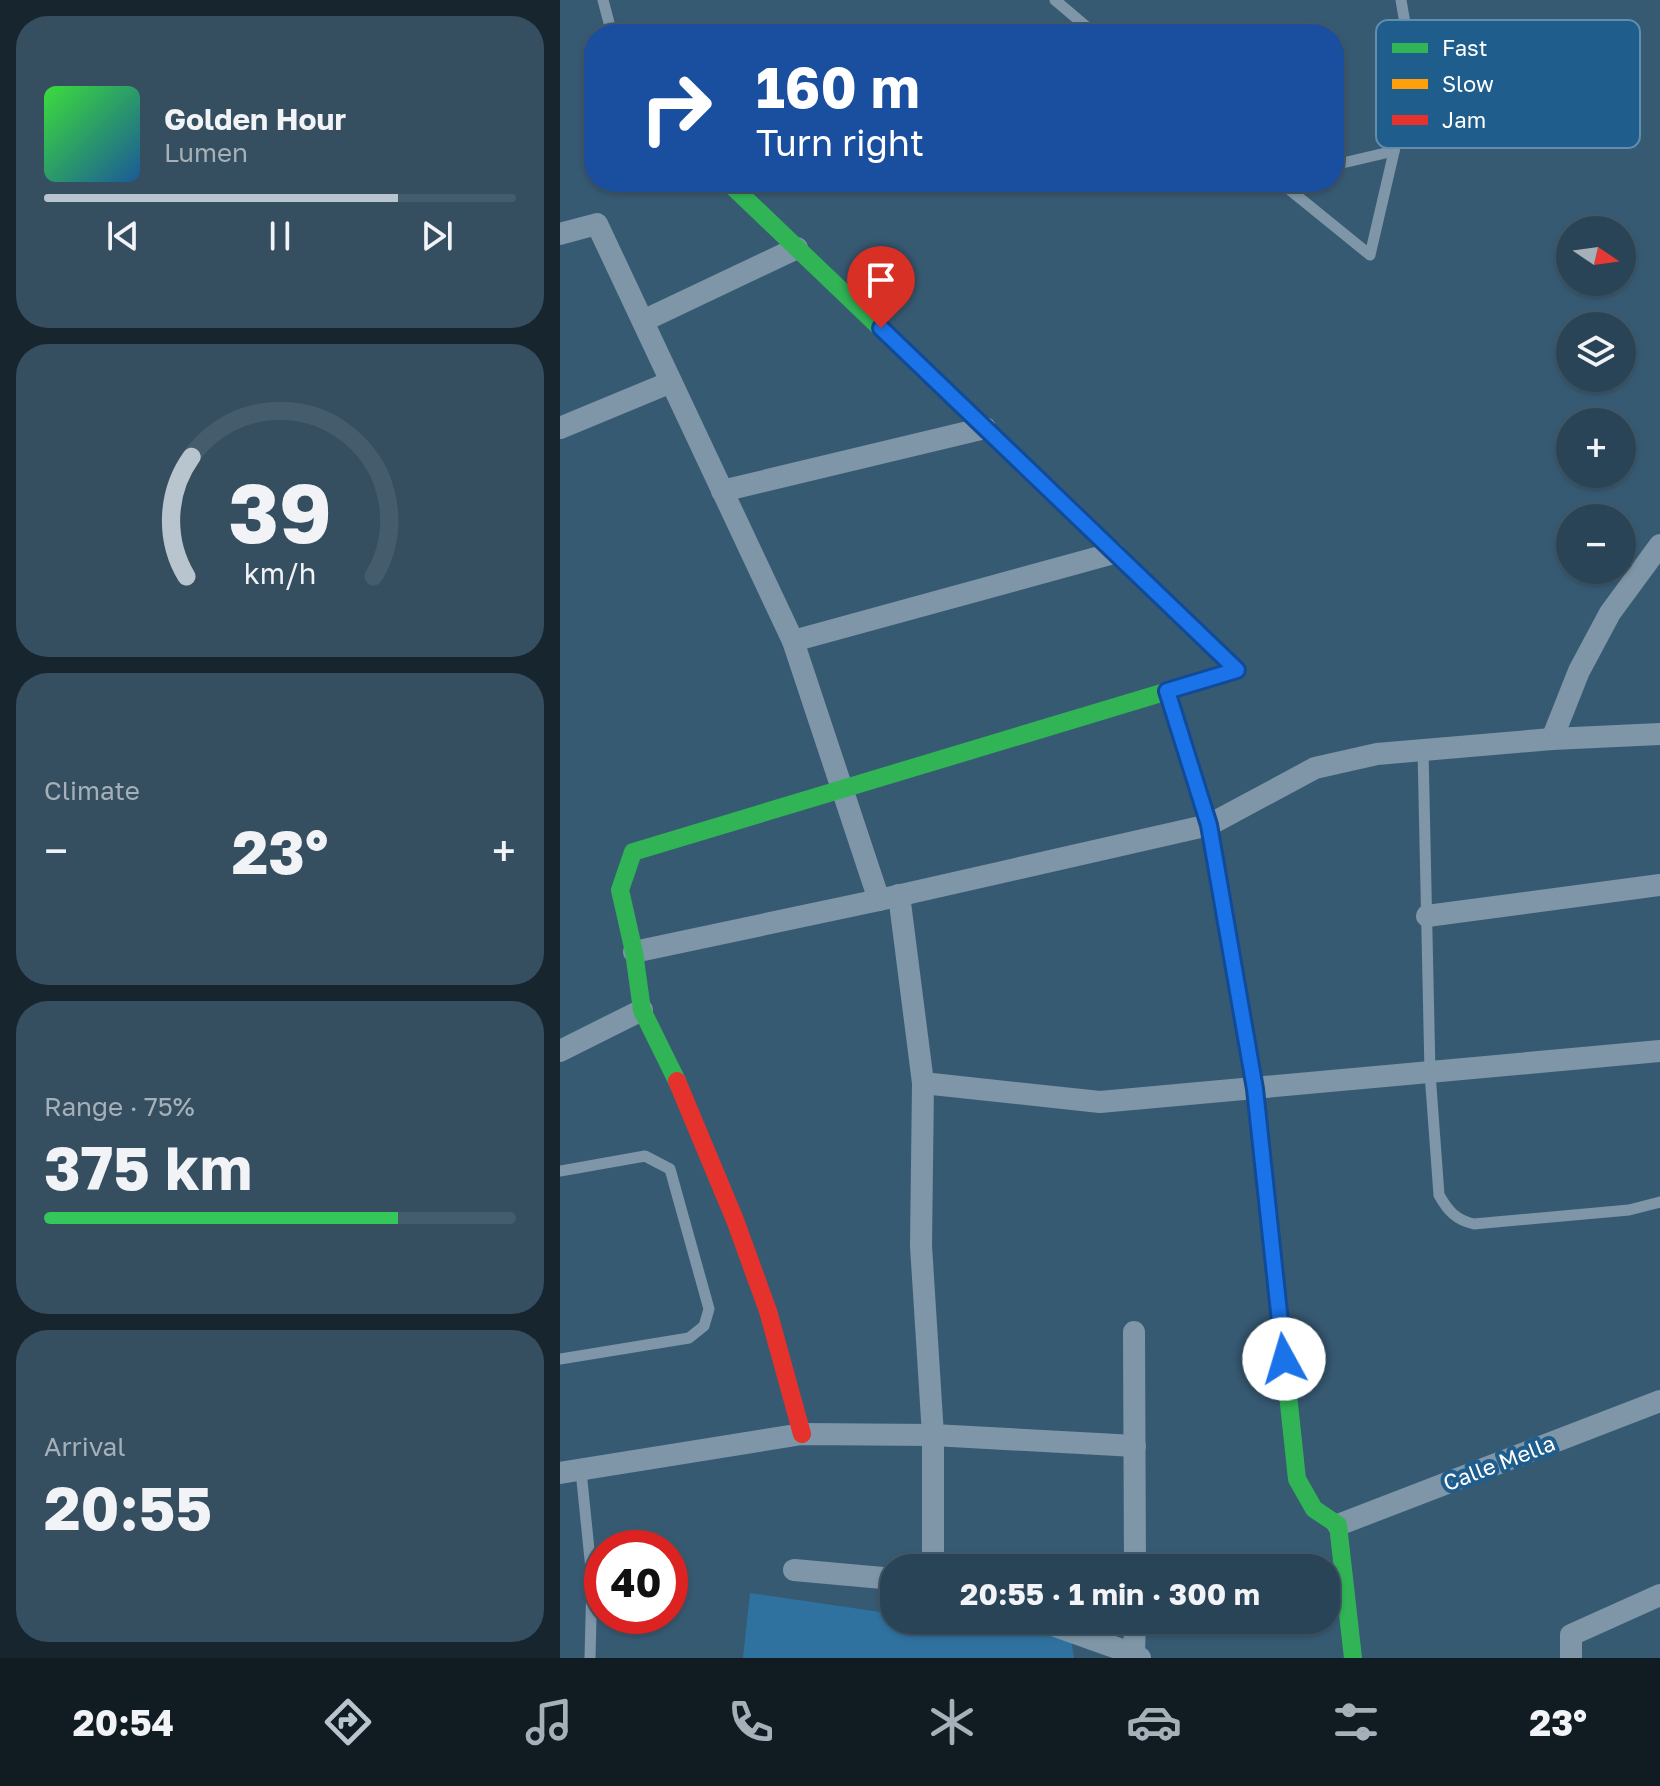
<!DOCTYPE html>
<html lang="en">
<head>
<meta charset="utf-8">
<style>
  body { margin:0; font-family:"Golos Text",sans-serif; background:#354e60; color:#f1f3f6; height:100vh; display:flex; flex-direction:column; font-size:30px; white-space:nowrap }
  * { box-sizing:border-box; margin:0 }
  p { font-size:26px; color:#a5b0b9 }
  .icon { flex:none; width:44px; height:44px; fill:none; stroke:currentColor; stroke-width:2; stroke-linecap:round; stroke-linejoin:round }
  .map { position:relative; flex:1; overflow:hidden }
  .sheet { display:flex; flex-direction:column; gap:16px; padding:16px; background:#17252f; width:560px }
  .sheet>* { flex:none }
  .hud { position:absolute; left:24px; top:24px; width:760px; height:168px; border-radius:32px; box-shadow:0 2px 6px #0004,0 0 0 2px #455c6c; background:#1a4fa0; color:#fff; overflow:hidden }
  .needle { width:52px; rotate:103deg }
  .fabs { position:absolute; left:996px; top:216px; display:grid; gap:16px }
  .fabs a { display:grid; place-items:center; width:80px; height:80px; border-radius:50%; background:#294456; box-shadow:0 2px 6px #0004,0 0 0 2px #455c6c; font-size:40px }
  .speed { position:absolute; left:24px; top:1530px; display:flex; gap:16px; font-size:40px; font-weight:700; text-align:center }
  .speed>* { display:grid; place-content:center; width:104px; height:104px; border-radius:50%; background:#294456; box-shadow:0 2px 6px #0004,0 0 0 2px #455c6c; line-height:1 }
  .speed .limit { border:12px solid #d22; background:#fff; color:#111 }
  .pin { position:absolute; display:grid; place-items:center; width:68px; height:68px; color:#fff; margin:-82px -34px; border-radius:50% 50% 50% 0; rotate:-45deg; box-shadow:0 0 8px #0007 }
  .pin .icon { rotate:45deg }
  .me { position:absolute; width:88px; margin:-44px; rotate:354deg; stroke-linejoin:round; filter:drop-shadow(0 0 6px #0008) }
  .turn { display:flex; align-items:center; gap:28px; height:168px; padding:0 40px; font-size:36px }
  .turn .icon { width:104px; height:104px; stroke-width:2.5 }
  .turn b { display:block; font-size:56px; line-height:68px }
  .big { font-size:60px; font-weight:700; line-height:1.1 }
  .sheet .card { flex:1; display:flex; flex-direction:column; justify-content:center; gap:12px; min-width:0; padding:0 28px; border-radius:32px; background:#354e60 }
  .sheet .dial { align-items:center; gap:0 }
  .dial svg { height:208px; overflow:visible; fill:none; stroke:#455c6c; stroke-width:7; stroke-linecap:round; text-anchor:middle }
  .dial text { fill:#f1f3f6; stroke:none }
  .song { display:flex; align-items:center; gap:24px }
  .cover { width:96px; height:96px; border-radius:12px; background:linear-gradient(135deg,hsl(120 70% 55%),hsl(210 70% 35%)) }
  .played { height:8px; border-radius:4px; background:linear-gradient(90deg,#b9c5ce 75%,#455c6c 75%) }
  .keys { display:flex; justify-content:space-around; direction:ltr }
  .heat { display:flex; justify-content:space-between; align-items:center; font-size:44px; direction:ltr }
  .charge { height:12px; border-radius:6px; background:linear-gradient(90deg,#34c759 75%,#455c6c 0) }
  .trip { position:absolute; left:320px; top:1554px; width:460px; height:80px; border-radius:32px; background:#294456; box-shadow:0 2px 6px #0004,0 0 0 2px #455c6c; font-weight:700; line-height:80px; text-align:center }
  .tabs { display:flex; height:128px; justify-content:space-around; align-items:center; background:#101b22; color:#a5b0b9 }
  .tabs .icon { width:56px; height:56px }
  .tabs .active { color:#b9c5ce }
  .tabs b { font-size:36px; color:#f1f3f6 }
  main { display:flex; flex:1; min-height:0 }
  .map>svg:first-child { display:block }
</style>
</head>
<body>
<main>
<section class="sheet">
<div class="card">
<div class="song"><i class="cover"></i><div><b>Golden Hour</b><p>Lumen</p></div></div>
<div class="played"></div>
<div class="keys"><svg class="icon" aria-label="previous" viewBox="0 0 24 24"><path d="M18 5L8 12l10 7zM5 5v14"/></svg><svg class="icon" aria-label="pause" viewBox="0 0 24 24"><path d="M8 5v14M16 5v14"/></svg><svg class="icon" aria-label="next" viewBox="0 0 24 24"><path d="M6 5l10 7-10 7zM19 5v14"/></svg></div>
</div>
<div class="card dial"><svg viewBox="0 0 100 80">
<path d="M14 69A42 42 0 1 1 86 69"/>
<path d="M14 69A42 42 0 0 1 16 23" stroke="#b9c5ce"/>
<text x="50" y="56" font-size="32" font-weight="700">39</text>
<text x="50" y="72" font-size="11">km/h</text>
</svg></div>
<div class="card"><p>Climate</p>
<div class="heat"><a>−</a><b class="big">23°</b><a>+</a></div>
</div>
<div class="card"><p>Range · 75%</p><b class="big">375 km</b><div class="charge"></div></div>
<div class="card"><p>Arrival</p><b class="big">20:55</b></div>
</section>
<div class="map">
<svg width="1100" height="1658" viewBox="0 0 1100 1658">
  <rect width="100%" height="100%" fill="#375a73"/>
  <!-- green -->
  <path fill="#2f72a0" d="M 190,1593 L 334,1614 L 334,1620 L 376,1620 L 511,1639 L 514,1658 L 183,1658 Z"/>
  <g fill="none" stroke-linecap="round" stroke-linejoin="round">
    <!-- lane -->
    <g stroke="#7e96a7" stroke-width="11">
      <path d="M 43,0 L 52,34"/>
      <path d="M 495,0 L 535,34"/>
      <path d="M 774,165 L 834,151"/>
      <path d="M 720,182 L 810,255 L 853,70 L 841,0"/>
      <path d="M 863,750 L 870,1073 L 879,1195 C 888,1211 896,1220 914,1224 L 1069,1210 L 1100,1202"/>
      <path d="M 0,1171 L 85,1156 L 110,1169 L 149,1309 L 144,1326 L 129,1338 L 0,1359"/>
      <path d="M 21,1471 L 32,1579 L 30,1658"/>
    </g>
    <!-- street -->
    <g stroke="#7e96a7" stroke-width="22">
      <path d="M 0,234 L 37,224 L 233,641 L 319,900"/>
      <path d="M 83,321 L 237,248"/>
      <path d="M 0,428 L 111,382"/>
      <path d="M 162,491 L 425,428"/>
      <path d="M 233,641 L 554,553"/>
      <path d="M 992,739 L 1019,671 L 1050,613 L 1100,545"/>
      <path d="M 339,895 L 363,1083 L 361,1246 L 373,1435 L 373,1568"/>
      <path d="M 867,916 L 1100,885"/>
      <path d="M 74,952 L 319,900 L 649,825 L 755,768 L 817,754 L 992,739 L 1100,734"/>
      <path d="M 0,1051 L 82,1010"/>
      <path d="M 363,1083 L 540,1102 L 1100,1051"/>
      <path d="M 574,1332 L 575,1568"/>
      <path d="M 0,1473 L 242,1434 L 373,1435 L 575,1446"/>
      <path d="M 778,1525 L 1100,1401"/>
      <path d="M 234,1570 L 334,1579"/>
      <path d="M 478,1620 L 574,1654"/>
      <path d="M 575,1620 L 574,1654 L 580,1658"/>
      <path d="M 1011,1658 L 1011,1635 L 1100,1595"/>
    </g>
    <!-- fast -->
    <g stroke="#30b455" stroke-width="18">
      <path d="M 168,182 L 498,498"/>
      <path d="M 117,1081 L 82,1010 L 74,952 L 60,890 L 73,852 L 628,685"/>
      <path d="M 712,1245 L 737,1479 L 754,1509 L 778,1525 L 793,1658"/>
    </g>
    <!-- slow -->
    <path stroke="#ff9f0a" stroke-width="18" d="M 607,691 L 649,825 L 695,1089 L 712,1245"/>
    <!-- jam -->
    <g stroke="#e5322d" stroke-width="18">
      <path d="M 498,498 L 677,670 L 628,685"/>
      <path d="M 117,1081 L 175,1220 L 208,1311 L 242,1434"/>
    </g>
  </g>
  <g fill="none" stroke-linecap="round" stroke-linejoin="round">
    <!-- route casing -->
    <g stroke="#114b97" stroke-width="20">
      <path id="route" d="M 321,328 L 677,670 L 607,691 L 649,825 L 695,1089 L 724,1359"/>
    </g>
    <!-- route -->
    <use href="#route" stroke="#1a73e8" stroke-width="14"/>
  </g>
  <g text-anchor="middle" stroke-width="8" stroke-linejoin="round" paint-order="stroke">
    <!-- street labels -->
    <g font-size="22" fill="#fff" stroke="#1e5d8c">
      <text transform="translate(939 1463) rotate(-21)" y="8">Calle Mella</text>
    </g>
  </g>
  <!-- legend -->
  <rect x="816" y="20" width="264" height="128" rx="12" fill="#1e5d8c" stroke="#628eae" stroke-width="2"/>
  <rect x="832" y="43" width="36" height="10" fill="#30b455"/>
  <rect x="832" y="79" width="36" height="10" fill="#ff9f0a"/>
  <rect x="832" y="115" width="36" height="10" fill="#e5322d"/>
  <g font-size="22" fill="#fff">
    <text x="882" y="56">Fast</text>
    <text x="882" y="92">Slow</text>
    <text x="882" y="128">Jam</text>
  </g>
</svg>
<div class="fabs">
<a><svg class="needle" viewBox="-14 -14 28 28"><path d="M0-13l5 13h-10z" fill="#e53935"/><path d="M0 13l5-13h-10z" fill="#a5b0b9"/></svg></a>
<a><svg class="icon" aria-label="layers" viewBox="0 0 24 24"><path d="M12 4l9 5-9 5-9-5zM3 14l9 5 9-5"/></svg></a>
<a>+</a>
<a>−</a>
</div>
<div class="speed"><div class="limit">40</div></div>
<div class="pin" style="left:321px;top:328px;background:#d93025"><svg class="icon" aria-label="arrive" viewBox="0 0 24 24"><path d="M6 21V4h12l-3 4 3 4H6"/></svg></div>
<svg class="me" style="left:724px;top:1359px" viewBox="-20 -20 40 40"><circle r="19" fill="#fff"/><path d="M0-13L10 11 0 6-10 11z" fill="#1a73e8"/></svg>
<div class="trip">20:55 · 1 min · 300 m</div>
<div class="hud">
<div class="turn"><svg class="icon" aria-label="right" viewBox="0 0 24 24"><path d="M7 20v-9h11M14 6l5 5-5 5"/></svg><div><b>160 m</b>Turn right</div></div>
</div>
</div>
</main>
<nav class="tabs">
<b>20:54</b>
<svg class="icon active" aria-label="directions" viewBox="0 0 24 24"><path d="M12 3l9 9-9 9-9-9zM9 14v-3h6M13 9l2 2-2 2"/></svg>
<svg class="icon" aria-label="music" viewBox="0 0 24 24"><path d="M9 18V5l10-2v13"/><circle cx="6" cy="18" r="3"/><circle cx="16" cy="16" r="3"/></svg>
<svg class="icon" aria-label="phone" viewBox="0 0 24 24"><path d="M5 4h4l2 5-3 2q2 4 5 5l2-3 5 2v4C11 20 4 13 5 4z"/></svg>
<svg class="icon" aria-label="climate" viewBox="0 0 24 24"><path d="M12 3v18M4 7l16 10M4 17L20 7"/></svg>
<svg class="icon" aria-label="car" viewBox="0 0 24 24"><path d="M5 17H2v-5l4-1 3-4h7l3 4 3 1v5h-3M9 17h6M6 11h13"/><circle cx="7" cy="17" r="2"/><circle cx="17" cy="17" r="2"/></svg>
<svg class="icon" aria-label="filters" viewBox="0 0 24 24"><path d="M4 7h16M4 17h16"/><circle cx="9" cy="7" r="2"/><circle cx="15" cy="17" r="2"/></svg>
<b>23°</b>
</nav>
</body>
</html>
